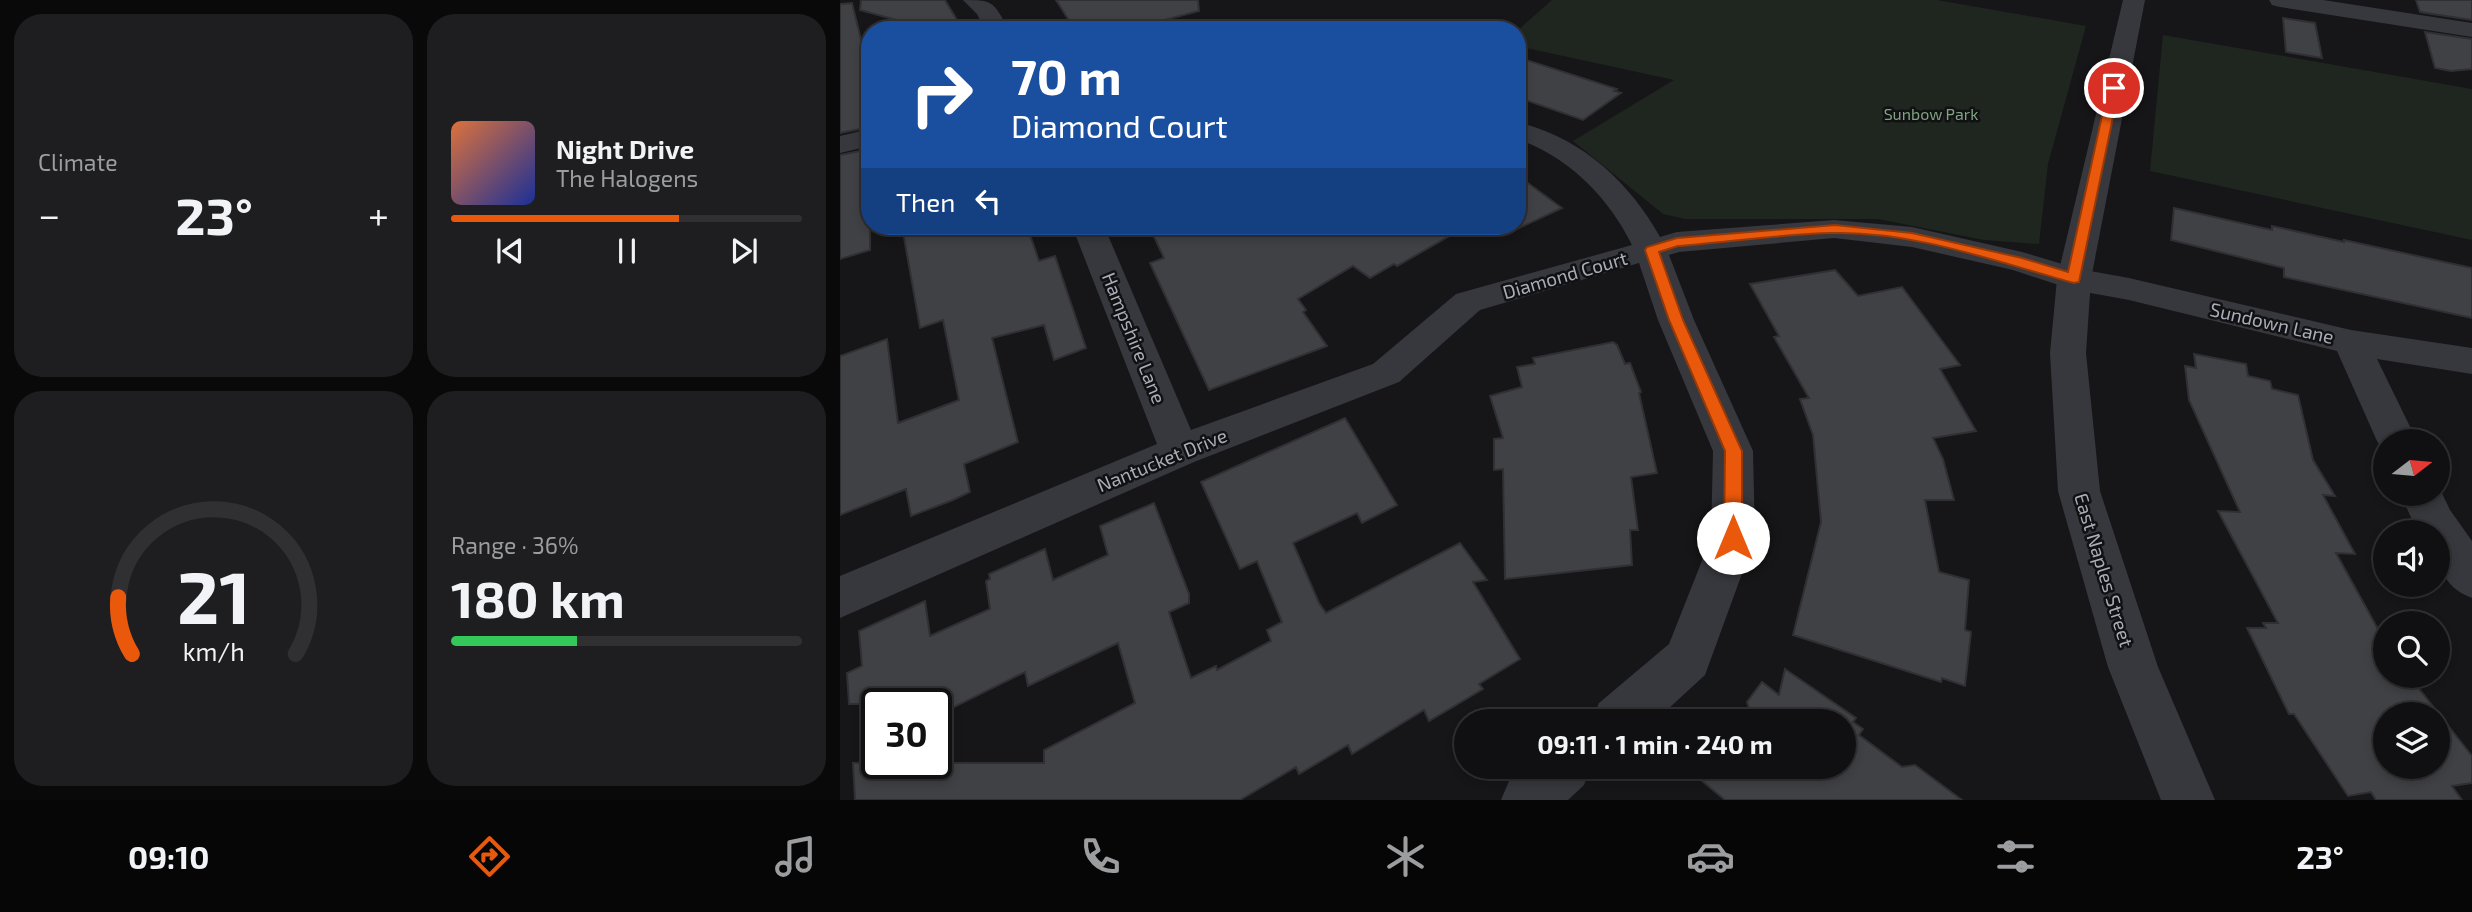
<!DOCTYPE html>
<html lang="en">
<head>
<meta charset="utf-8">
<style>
  body { margin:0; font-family:"Exo 2",sans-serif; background:#1e1e20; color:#f1f3f6; height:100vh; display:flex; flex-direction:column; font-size:26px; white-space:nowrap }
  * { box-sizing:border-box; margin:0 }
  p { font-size:23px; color:#9c9d9f }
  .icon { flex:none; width:38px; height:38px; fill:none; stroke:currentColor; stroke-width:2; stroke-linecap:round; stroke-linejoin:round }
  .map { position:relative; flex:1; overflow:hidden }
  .details { display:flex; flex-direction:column; gap:14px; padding:14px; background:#09090a; width:840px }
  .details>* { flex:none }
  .banner { position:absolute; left:21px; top:21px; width:665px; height:214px; border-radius:28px; box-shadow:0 4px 10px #0003,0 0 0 2px #303032; background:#1a4fa0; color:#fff; overflow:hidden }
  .needle { width:46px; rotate:74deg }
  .buttons { position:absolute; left:1533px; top:429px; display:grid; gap:14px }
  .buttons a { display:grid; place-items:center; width:77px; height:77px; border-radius:50%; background:#101012; box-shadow:0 4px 10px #0003,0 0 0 2px #303032; font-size:35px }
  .speed { position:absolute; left:21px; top:688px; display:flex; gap:14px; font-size:35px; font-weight:700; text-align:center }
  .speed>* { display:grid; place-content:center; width:91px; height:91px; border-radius:50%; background:#101012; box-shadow:0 4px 10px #0003,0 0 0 2px #303032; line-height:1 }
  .speed .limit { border:4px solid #111; border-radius:10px; background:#fff; color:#111 }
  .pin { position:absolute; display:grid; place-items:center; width:60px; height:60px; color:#fff; margin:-30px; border:4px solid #fff; border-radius:50%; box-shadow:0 2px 7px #0007 }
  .me { position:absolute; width:77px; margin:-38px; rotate:0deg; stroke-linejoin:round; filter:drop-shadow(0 0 5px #0008) }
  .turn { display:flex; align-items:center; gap:24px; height:147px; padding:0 35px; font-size:32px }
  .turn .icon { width:91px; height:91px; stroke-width:2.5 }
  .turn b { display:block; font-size:49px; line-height:60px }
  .then { display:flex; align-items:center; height:66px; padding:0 35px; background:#0003; gap:14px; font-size:26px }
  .big { font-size:52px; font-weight:700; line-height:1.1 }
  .details .tile { flex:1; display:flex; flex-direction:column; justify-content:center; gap:10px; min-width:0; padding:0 24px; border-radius:28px; background:#1e1e20 }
  .details .dial { align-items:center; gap:0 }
  .dial svg { height:182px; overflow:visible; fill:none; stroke:#303032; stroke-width:7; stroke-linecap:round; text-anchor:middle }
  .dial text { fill:#f1f3f6; stroke:none }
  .song { display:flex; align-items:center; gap:21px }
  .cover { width:84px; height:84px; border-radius:10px; background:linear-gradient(135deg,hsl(20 70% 55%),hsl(230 70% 35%)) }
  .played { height:7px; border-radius:4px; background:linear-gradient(90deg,#ea580c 65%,#303032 65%) }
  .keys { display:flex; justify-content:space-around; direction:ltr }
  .heat { display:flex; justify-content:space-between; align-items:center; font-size:38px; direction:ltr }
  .charge { height:10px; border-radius:5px; background:linear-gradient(90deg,#34c759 36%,#303032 0) }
  .details .tiles { flex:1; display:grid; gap:14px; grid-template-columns:repeat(2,1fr) }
  .trip { position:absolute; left:614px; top:709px; width:402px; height:70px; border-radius:35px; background:#101012; box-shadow:0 4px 10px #0003,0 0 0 2px #303032; font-weight:700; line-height:70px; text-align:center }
  .menu { display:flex; height:112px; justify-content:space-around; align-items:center; background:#060607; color:#9c9d9f }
  .menu .icon { width:49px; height:49px }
  .menu .active { color:#ea580c }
  .menu b { font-size:32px; color:#f1f3f6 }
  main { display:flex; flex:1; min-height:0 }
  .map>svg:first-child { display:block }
</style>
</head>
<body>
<main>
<section class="details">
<div class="tiles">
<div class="tile"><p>Climate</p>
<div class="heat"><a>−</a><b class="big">23°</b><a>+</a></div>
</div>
<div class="tile">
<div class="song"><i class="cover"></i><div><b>Night Drive</b><p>The Halogens</p></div></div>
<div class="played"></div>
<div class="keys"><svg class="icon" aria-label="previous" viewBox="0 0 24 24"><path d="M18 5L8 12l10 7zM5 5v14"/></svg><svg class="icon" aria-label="pause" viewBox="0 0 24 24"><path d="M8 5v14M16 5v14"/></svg><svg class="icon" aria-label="next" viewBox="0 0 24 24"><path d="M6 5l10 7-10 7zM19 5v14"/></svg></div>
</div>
<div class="tile dial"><svg viewBox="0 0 100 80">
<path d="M14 69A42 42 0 1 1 86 69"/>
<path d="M14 69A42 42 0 0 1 8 44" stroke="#ea580c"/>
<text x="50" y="56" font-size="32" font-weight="700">21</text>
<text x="50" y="72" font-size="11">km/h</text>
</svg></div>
<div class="tile"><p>Range · 36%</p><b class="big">180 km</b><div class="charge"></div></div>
</div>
</section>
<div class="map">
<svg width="1632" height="800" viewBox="0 0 1632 800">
  <rect width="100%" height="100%" fill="#161618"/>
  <!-- green -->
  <g fill="#1e261f">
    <path d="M 712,0 L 1097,0 L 1246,26 L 1208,164 L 1199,244 L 1144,240 L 1038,219 L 845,219 L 823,214 L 733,141 L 834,80 L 677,46 L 677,31 Z"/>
    <path d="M 1323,35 L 1632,89 L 1632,240 L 1310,171 Z"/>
  </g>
  <!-- building -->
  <g fill="#404145" stroke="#303034" stroke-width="2" fill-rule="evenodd">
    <path d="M 21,0 L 105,0 L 123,30 L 93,30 L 20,10 Z"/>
    <path d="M 216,0 L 358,0 L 359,11 L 286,30 L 235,30 Z"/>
    <path d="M 1576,0 L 1632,0 L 1632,20 L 1580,12 Z"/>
    <path d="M 12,3 L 30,76 L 30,127 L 0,133 L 0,4 Z"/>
    <path d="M 1443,18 L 1475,23 L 1482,58 L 1446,52 Z"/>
    <path d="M 1585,32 L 1632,39 L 1632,69 L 1611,71 L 1595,68 Z"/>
    <path d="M 677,57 L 777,89 L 774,91 L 781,93 L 743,120 L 677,97 Z"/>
    <path d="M 30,149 L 30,250 L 0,259 L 0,155 Z"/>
    <path d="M 677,175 L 722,208 L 677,229 Z"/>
    <path d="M 1334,208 L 1432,230 L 1432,226 L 1504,242 L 1504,240 L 1632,268 L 1632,318 L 1444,277 L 1444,268 L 1331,240 Z"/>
    <path d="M 62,226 L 187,226 L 199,261 L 215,256 L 246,348 L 214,360 L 204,325 L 152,338 L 178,442 L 124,464 L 130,492 L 113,500 L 71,516 L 66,489 L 0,515 L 0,356 L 47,339 L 58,423 L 119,400 L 103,320 L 80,328 Z"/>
    <path d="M 309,226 L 627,226 L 557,266 L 554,264 L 530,278 L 513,266 L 458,299 L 466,310 L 463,312 L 487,346 L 369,390 L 310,263 L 324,258 Z"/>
    <path d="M 995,270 L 1018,296 L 1062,287 L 1120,365 L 1100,369 L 1136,431 L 1093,438 L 1103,459 L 1114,500 L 1085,500 L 1099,572 L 1129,580 L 1125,630 L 1131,632 L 1125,686 L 1102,678 L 1101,682 L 953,635 L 981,522 L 973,435 L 960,399 L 969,398 L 934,337 L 939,336 L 910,284 Z"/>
    <path d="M 773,342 L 777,345 L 785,364 L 790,363 L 801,392 L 799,393 L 817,473 L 791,477 L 798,530 L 790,530 L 792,565 L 665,579 L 663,469 L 654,470 L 654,439 L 663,438 L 650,396 L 682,387 L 677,367 L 695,364 L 693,358 Z"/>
    <path d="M 1354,354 L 1406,364 L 1408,376 L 1430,381 L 1432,389 L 1458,395 L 1473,460 L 1495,496 L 1483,495 L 1515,554 L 1496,553 L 1545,642 L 1545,676 L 1569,676 L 1632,756 L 1632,783 L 1612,786 L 1622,800 L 1536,800 L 1531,792 L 1508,796 L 1454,714 L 1449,714 L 1407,628 L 1426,628 L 1423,623 L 1438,623 L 1378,511 L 1400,512 L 1349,400 L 1345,366 L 1356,368 ZM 1545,714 L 1598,714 L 1598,766 L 1545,766 Z"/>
    <path d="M 505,418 L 557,505 L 522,523 L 517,513 L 453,543 L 479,603 L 486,613 L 620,543 L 647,580 L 633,582 L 680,659 L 639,684 L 643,689 L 589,721 L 584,710 L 512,754 L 508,745 L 459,774 L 456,767 L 400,800 L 15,800 L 13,763 L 204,763 L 204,750 L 295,703 L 278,643 L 188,686 L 185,672 L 96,716 L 96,704 L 9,704 L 7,673 L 22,666 L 19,631 L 85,601 L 90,636 L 150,609 L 146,581 L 150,579 L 149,574 L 205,549 L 213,580 L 268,555 L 260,526 L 314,503 L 349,594 L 349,603 L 329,612 L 351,678 L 376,666 L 377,670 L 431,641 L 427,630 L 442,622 L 417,561 L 400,569 L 361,482 Z"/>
    <path d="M 945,669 L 1016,718 L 1013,722 L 1023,729 L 1019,735 L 1062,767 L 1075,765 L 1122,800 L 885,800 L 856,776 L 863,766 L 1004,766 L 1004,721 L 899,721 L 909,708 L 907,702 L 922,682 L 939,695 Z"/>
  </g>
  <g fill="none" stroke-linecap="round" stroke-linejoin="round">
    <!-- minor -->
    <g fill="#37383d" fill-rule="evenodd">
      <path d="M 123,0 C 155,0 153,2 169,30 L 145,30 L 137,14 Z"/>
      <path d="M 1429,0 L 1483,0 L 1632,23 L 1632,37 L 1440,7 L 1432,5 Z"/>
      <path d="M 677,122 C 740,137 789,181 820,237 L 837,232 L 994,220 L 1072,227 L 1182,252 L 1239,269 L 1289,278 L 1511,330 L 1632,348 L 1632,374 L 1537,359 L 1577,441 L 1545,441 L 1545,453 L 1537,441 L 1497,351 L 1289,300 L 1234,290 L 1173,270 L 1072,247 L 994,238 L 839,252 L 829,255 L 854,320 L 913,451 L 915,538 L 865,675 L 815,721 L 751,721 L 759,703 L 829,644 L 871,538 L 873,451 L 818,320 L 799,263 L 640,310 L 559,382 L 354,462 L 0,618 L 0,576 L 317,444 L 232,226 L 264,226 L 351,430 L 533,364 L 616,294 L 792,245 C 768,197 729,157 677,139 Z"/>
      <path d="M 30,129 L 30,146 L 0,153 L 0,136 Z"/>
      <path d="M 1598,485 L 1610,510 L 1632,541 L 1632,598 C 1600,586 1598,563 1598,532 L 1578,532 L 1560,494 L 1598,494 Z"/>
      <path d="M 684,766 L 751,766 L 744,785 L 728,800 L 661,800 L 669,781 Z"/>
    </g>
    <!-- tertiary -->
    <path fill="#37383d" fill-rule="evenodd" d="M 1283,0 L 1305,0 L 1251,279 L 1246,353 L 1260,491 L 1318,667 L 1375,800 L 1321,800 L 1268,667 L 1218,491 L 1210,353 L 1217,279 Z"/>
  </g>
  <!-- route -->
  <path fill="#ea580c" stroke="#983908" stroke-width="2" d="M 1274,85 L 1279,88 L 1239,282 L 1234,283 C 1157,262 1074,231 993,233 C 941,234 889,242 838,246 L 819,252 L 843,320 L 902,451 L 902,538 L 900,544 L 893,546 L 887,544 L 884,538 L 885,451 L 829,320 L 805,250 L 807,247 L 837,238 L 995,225 L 1072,233 L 1182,258 L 1228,272 L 1268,88 Z"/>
  <g text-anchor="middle" stroke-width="5" stroke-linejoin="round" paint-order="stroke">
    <!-- far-park labels -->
    <g font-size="16" fill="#7fa381" stroke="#111113">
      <text x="1091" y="120">Sunbow Park</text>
    </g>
    <!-- street labels -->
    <g font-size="19" fill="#a8adb8" stroke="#111113">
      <text transform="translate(725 275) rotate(-16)" y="7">Diamond Court</text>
      <text transform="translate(1432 323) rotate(13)" y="7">Sundown Lane</text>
      <text transform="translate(294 338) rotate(68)" y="7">Hampshire Lane</text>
      <text transform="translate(322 460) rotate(-22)" y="7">Nantucket Drive</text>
      <text transform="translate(1264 570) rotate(73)" y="7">East Naples Street</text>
    </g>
  </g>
</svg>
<div class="buttons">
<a><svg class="needle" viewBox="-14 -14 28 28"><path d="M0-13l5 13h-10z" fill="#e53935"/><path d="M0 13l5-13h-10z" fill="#9c9d9f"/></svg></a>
<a><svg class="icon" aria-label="sound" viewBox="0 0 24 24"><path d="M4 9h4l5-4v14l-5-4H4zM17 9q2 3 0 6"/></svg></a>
<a><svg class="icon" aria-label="search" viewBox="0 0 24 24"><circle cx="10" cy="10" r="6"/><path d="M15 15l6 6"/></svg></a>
<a><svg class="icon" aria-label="layers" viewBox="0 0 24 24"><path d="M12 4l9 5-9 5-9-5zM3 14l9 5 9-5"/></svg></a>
</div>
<div class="speed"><div class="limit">30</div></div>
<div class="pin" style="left:1274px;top:88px;background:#d93025"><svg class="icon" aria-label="arrive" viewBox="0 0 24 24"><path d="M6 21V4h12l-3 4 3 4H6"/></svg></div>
<svg class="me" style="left:893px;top:538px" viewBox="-20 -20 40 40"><circle r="19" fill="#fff"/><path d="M0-13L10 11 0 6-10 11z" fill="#ea580c"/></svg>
<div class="trip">09:11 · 1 min · 240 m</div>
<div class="banner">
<div class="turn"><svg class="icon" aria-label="right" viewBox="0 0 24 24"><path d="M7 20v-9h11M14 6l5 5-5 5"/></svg><div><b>70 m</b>Diamond Court</div></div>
<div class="then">Then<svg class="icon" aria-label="left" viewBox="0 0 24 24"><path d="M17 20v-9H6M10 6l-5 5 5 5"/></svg></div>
</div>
</div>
</main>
<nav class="menu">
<b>09:10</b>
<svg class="icon active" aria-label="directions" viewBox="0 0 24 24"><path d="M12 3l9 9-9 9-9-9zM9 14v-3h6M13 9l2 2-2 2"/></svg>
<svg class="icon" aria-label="music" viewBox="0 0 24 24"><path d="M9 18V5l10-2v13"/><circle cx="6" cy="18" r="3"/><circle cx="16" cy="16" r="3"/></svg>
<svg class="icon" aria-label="phone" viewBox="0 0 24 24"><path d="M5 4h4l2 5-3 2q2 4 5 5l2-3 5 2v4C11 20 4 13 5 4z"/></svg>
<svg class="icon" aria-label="climate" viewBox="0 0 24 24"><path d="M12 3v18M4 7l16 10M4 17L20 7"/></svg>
<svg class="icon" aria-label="car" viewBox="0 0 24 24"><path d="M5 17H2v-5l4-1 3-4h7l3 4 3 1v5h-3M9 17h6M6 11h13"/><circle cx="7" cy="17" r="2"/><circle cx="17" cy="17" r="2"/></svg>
<svg class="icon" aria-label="filters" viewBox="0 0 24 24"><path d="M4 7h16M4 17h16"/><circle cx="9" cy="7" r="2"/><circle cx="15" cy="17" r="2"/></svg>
<b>23°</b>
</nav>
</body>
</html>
